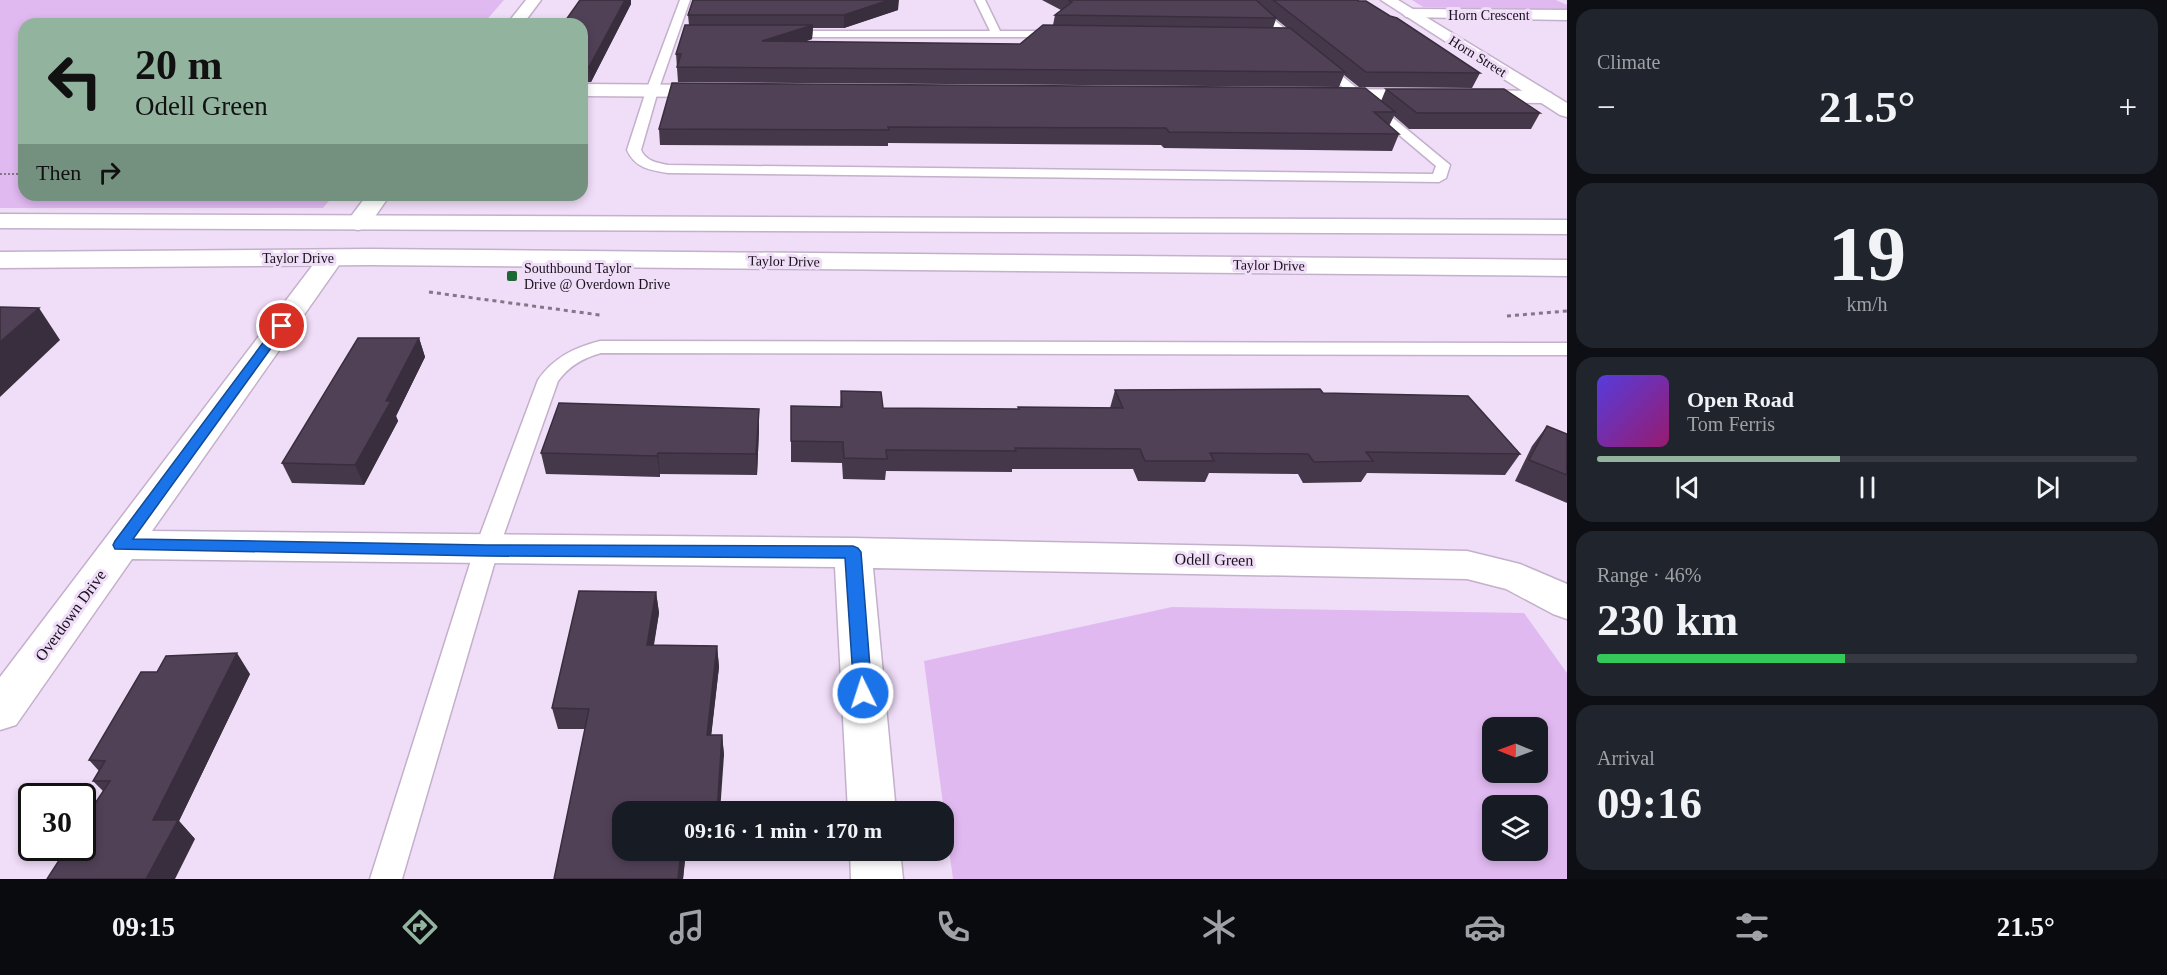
<!DOCTYPE html>
<html lang="en">
<head>
<meta charset="utf-8">
<style>
  body { margin:0; font-family:Georgia,serif; background:#20242c; color:#f1f3f6; height:100vh; display:flex; flex-direction:column; font-size:22px; white-space:nowrap }
  * { box-sizing:border-box; margin:0 }
  p { font-size:20px; color:#9ea1a6 }
  .icon { flex:none; width:33px; height:33px; fill:none; stroke:currentColor; stroke-width:2; stroke-linecap:round; stroke-linejoin:round }
  .map { position:relative; flex:1; overflow:hidden }
  .side { display:flex; flex-direction:column; gap:9px; padding:9px; background:#0d0f14; width:600px }
  .side>* { flex:none }
  .guide { position:absolute; left:18px; top:18px; width:570px; height:183px; border-radius:18px; box-shadow:0 3px 9px #0003; background:#92b49f; color:#111; overflow:hidden }
  .needle { width:39px; rotate:271deg }
  .fabs { position:absolute; left:1482px; top:717px; display:grid; gap:12px }
  .fabs a { display:grid; place-items:center; width:66px; height:66px; border-radius:12px; background:#171b24; box-shadow:0 3px 9px #0003; font-size:30px }
  .speed { position:absolute; left:18px; top:783px; display:flex; gap:12px; font-size:30px; font-weight:700; text-align:center }
  .speed>* { display:grid; place-content:center; width:78px; height:78px; border-radius:50%; background:#171b24; box-shadow:0 3px 9px #0003; line-height:1 }
  .speed .limit { border:3px solid #111; border-radius:9px; background:#fff; color:#111 }
  .pin { position:absolute; display:grid; place-items:center; width:51px; height:51px; color:#fff; margin:-26px; border:3px solid #fff; border-radius:50%; box-shadow:0 2px 6px #0007 }
  .me { position:absolute; width:66px; margin:-33px; rotate:356deg; stroke-linejoin:round; filter:drop-shadow(0 0 4px #0008) }
  .turn { display:flex; align-items:center; gap:21px; height:126px; padding:0 18px; font-size:27px }
  .turn .icon { width:78px; height:78px; stroke-width:2.5 }
  .turn b { display:block; font-size:42px; line-height:51px }
  .then { display:flex; align-items:center; height:57px; padding:0 18px; background:#0003; gap:12px; font-size:22px }
  .big { font-size:45px; font-weight:700; line-height:1.1 }
  .side .tile { flex:1; display:flex; flex-direction:column; justify-content:center; gap:9px; min-width:0; padding:0 21px; border-radius:18px; background:#20242c }
  .side .dial { align-items:center; gap:0 }
  .dial b { font-size:78px; line-height:1 }
  .song { display:flex; align-items:center; gap:18px }
  .cover { width:72px; height:72px; border-radius:9px; background:linear-gradient(135deg,hsl(250 70% 55%),hsl(320 70% 35%)) }
  .played { height:6px; border-radius:3px; background:linear-gradient(90deg,#92b49f 45%,#363941 45%) }
  .keys { display:flex; justify-content:space-around; direction:ltr }
  .heat { display:flex; justify-content:space-between; align-items:center; font-size:33px; direction:ltr }
  .charge { height:9px; border-radius:4px; background:linear-gradient(90deg,#34c759 46%,#363941 0) }
  .trip { position:absolute; left:612px; top:801px; width:342px; height:60px; border-radius:18px; background:#171b24; box-shadow:0 3px 9px #0003; font-weight:700; line-height:60px; text-align:center }
  .menu { display:flex; height:96px; justify-content:space-around; align-items:center; background:#090b0e; color:#9ea1a6 }
  .menu .icon { width:42px; height:42px }
  .menu .selected { color:#92b49f }
  .menu b { font-size:27px; color:#f1f3f6 }
  main { display:flex; flex:1; min-height:0 }
  .map>svg:first-child { display:block }
</style>
</head>
<body>
<main>
<div class="map">
<svg width="1567" height="879" viewBox="0 0 1567 879">
  <rect width="100%" height="100%" fill="#f0ddf8"/>
  <!-- green -->
  <g fill="#e0b9f0" fill-rule="evenodd">
    <path d="M 0,0 L 504,0 L 483,24 L 24,24 L 24,195 L 334,195 L 323,208 L 0,208 Z"/>
    <path d="M 1412,0 L 1556,0 L 1567,5 L 1567,10 L 1423,7 Z"/>
    <path d="M 1172,607 L 1524,613 L 1567,673 L 1567,879 L 953,879 L 924,661 ZM 1492,728 L 1538,728 L 1538,772 L 1492,772 ZM 1492,806 L 1538,806 L 1538,850 L 1492,850 Z"/>
  </g>
  <g fill="none" stroke-linecap="round" stroke-linejoin="round">
    <!-- lane casing -->
    <g stroke="#c3b0ca" stroke-width="3">
      <g id="lane">
        <path d="M 680,0 L 690,0 L 658,91 L 641,150 C 646,161 657,163 668,165 L 1433,174 L 1436,166 L 1239,0 L 1250,0 L 1450,165 L 1446,178 L 1439,182 L 668,173 C 650,170 635,168 627,150 L 646,91 Z"/>
        <path d="M 975,0 L 985,0 L 1000,31 L 1060,31 L 1065,34 L 1060,37 L 785,37 L 780,34 L 785,31 L 990,31 Z"/>
        <path d="M 600,341 L 1567,343 L 1567,355 L 601,353 C 583,358 569,366 558,381 L 498,551 L 402,879 L 370,879 L 474,551 L 538,380 C 554,357 574,348 600,341 Z"/>
      </g>
    </g>
    <!-- street casing -->
    <g stroke="#c3b0ca" stroke-width="3">
      <g id="street">
        <path d="M 526,0 L 541,0 L 523,24 L 507,24 Z"/>
        <path d="M 1411,9 L 1567,10 L 1567,20 L 1406,17 L 1403,14 L 1406,11 Z"/>
        <path d="M 582,84 L 715,85 L 722,87 L 724,91 L 722,95 L 715,97 L 582,96 Z"/>
        <path d="M 1330,89 L 1544,91 L 1551,93 L 1553,97 L 1551,101 L 1544,103 L 1323,99 L 1321,95 L 1323,91 Z"/>
        <path d="M 367,195 L 390,195 L 367,228 L 358,230 L 349,228 L 346,223 Z"/>
        <path d="M 331,250 L 340,253 L 344,258 L 152,531 L 853,538 L 1467,551 L 1520,564 L 1567,584 L 1567,619 L 1553,614 L 1506,589 L 1467,579 L 873,568 L 896,812 L 848,812 L 835,567 L 132,559 L 16,725 L 0,730 L 0,677 L 322,253 Z"/>
        <path d="M 850,850 L 900,850 L 903,879 L 851,879 Z"/>
      </g>
    </g>
    <!-- secondary casing -->
    <g stroke="#c3b0ca" stroke-width="3">
      <g id="secondary">
        <path d="M 1381,0 L 1398,0 L 1567,103 L 1567,117 L 1560,115 Z"/>
        <path d="M 0,214 L 1567,220 L 1567,234 L 0,228 Z"/>
        <path d="M 369,249 L 1567,260 L 1567,276 L 369,265 L 0,268 L 0,252 Z"/>
      </g>
    </g>
    <!-- path-far1 -->
    <path stroke="#837688" stroke-width="2" stroke-dasharray="2 2" stroke-linecap="butt" d="M 0,174 L 24,174"/>
    <!-- path -->
    <g stroke="#837688" stroke-width="3" stroke-dasharray="4 4" stroke-linecap="butt">
      <path d="M 429,292 L 600,315"/>
      <path d="M 1507,316 L 1567,311"/>
    </g>
    <!-- lane -->
    <use href="#lane" fill="#fff" fill-rule="evenodd"/>
    <!-- street -->
    <use href="#street" fill="#fff" fill-rule="evenodd"/>
    <!-- secondary -->
    <use href="#secondary" fill="#fff" fill-rule="evenodd"/>
  </g>
  <!-- wall -->
  <g fill="#46384b" fill-rule="evenodd">
    <path d="M 580,0 L 631,0 L 631,4 L 591,82 L 582,82 L 582,24 Z"/>
    <path d="M 1042,0 L 1357,0 L 1480,73 L 1472,88 L 1359,87 L 1344,75 L 1339,87 L 678,82 L 676,54 L 689,25 L 688,15 L 898,10 L 844,28 L 813,28 L 812,39 L 804,42 L 1020,44 L 1053,25 L 1055,15 L 1061,10 ZM 1276,19 L 1287,28 L 1273,28 Z"/>
    <path d="M 1386,89 L 1540,113 L 1531,129 L 1409,129 L 1394,116 L 1389,126 L 1399,134 L 1392,151 L 1164,148 L 1161,145 L 888,143 L 888,146 L 660,145 L 659,129 L 1381,101 Z"/>
    <path d="M 419,338 L 425,357 L 396,416 L 398,421 L 364,485 L 292,483 L 282,463 Z"/>
    <path d="M 1115,390 L 1323,393 L 1520,454 L 1505,475 L 1367,473 L 1361,482 L 1303,483 L 1298,474 L 1209,473 L 1205,482 L 1138,481 L 1133,469 L 1012,469 L 1012,472 L 886,471 L 885,480 L 843,479 L 842,463 L 791,462 L 791,406 L 840,407 L 841,391 L 883,408 L 1018,409 L 1018,407 L 1110,408 Z"/>
    <path d="M 1547,426 L 1567,434 L 1567,503 L 1515,481 L 1532,446 Z"/>
    <path d="M 759,430 L 757,475 L 660,474 L 660,477 L 546,474 L 541,453 Z"/>
    <path d="M 656,592 L 659,613 L 654,645 L 717,646 L 719,667 L 711,735 L 722,735 L 724,755 L 622,812 L 622,850 L 686,850 L 683,879 L 554,879 L 585,729 L 558,729 L 552,708 Z"/>
    <path d="M 157,672 L 250,674 L 179,821 L 195,839 L 103,791 L 93,781 L 99,771 L 89,760 Z"/>
  </g>
  <!-- shaded-wall -->
  <g fill="#392e3d">
    <path d="M 625,0 L 631,0 L 631,4 L 591,82 L 589,67 Z"/>
    <path d="M 889,0 L 899,0 L 898,10 L 844,28 L 844,15 Z"/>
    <path d="M 813,25 L 812,39 L 763,56 L 762,41 Z"/>
    <path d="M 39,308 L 60,340 L 0,397 L 0,342 Z"/>
    <path d="M 419,338 L 425,357 L 396,416 L 398,421 L 364,485 L 355,465 L 386,401 Z"/>
    <path d="M 759,409 L 759,430 L 757,475 L 756,454 Z"/>
    <path d="M 658,453 L 660,474 L 660,477 L 657,456 Z"/>
    <path d="M 656,592 L 659,613 L 650,665 L 647,645 Z"/>
    <path d="M 717,646 L 719,667 L 709,755 L 707,735 Z"/>
    <path d="M 237,653 L 250,674 L 179,821 L 195,839 L 175,879 L 146,879 L 153,820 Z"/>
    <path d="M 722,735 L 724,755 L 720,812 L 717,812 Z"/>
    <path d="M 681,850 L 686,850 L 683,879 L 678,879 Z"/>
  </g>
  <!-- building -->
  <g fill="#514157" stroke="#392e3d" stroke-width="1.5">
    <path d="M 580,0 L 625,0 L 589,67 L 582,67 L 582,24 L 563,24 Z"/>
    <path d="M 693,0 L 889,0 L 844,15 L 688,15 Z"/>
    <path d="M 1068,0 L 1256,0 L 1276,18 L 1055,15 L 1072,2 Z"/>
    <path d="M 1273,0 L 1357,0 L 1359,1 L 1366,1 L 1390,16 L 1397,18 L 1480,73 L 1366,72 Z"/>
    <path d="M 685,25 L 813,25 L 762,41 L 1020,44 L 1043,25 L 1290,28 L 1345,72 L 677,67 L 681,54 L 676,54 Z"/>
    <path d="M 672,83 L 1365,88 L 1395,112 L 1374,112 L 1399,134 L 1169,132 L 1166,128 L 888,127 L 889,130 L 659,129 Z"/>
    <path d="M 1386,89 L 1504,89 L 1540,113 L 1417,113 Z"/>
    <path d="M 0,307 L 39,308 L 0,342 Z"/>
    <path d="M 358,338 L 419,338 L 386,401 L 391,401 L 355,465 L 282,463 Z"/>
    <path d="M 1320,389 L 1323,393 L 1468,396 L 1520,454 L 1366,452 L 1373,461 L 1314,462 L 1308,454 L 1210,453 L 1214,461 L 1145,461 L 1140,449 L 1015,448 L 1016,451 L 886,450 L 887,459 L 844,458 L 843,442 L 791,441 L 791,406 L 842,407 L 841,391 L 881,392 L 883,408 L 1019,409 L 1018,407 L 1123,408 L 1115,390 Z"/>
    <path d="M 559,403 L 759,409 L 756,454 L 658,453 L 657,456 L 541,453 Z"/>
    <path d="M 1547,426 L 1567,434 L 1567,475 L 1529,460 Z"/>
    <path d="M 579,591 L 656,592 L 647,645 L 717,646 L 707,735 L 722,735 L 717,812 L 622,812 L 622,850 L 681,850 L 678,879 L 554,879 L 589,709 L 552,708 Z"/>
    <path d="M 237,653 L 153,820 L 178,820 L 146,879 L 47,879 L 67,848 L 82,848 L 82,823 L 110,781 L 93,781 L 105,761 L 89,760 L 141,672 L 157,672 L 166,656 Z"/>
  </g>
  <!-- route -->
  <path fill="#1a73e8" stroke="#114b97" stroke-width="1.5" d="M 282,323 L 287,326 L 133,539 L 486,545 L 853,546 L 858,548 L 861,552 L 872,693 L 870,699 L 863,701 L 857,699 L 854,693 L 845,558 L 486,556 L 115,549 L 113,545 L 115,541 L 277,324 Z"/>
  <!-- markers -->
  <rect fill="#1d6734" stroke="#f0ddf8" stroke-width="2" x="506" y="270" width="12" height="12" rx="3"/>
  <g text-anchor="middle" stroke-width="6" stroke-linejoin="round" paint-order="stroke">
    <!-- far-street labels -->
    <g font-size="14" fill="#18111b" stroke="#f0ddf8">
      <text x="1489" y="20">Horn Crescent</text>
      <text transform="translate(1478 56) rotate(32)" y="5">Horn Street</text>
      <text x="298" y="263">Taylor Drive</text>
      <text transform="translate(784 261) rotate(1)" y="5">Taylor Drive</text>
      <text transform="translate(1269 265) rotate(1)" y="5">Taylor Drive</text>
    </g>
    <!-- far-poi labels -->
    <g font-size="14" fill="#18111b" stroke="#f0ddf8" text-anchor="start">
      <text x="524" y="273">Southbound Taylor<tspan x="524" dy="16">Drive @ Overdown Drive</tspan></text>
    </g>
    <!-- street labels -->
    <g font-size="16" fill="#18111b" stroke="#f0ddf8">
      <text transform="translate(1214 559) rotate(1)" y="6">Odell Green</text>
      <text transform="translate(70 615) rotate(-54)" y="6">Overdown Drive</text>
    </g>
  </g>
</svg>
<div class="fabs">
<a><svg class="needle" viewBox="-14 -14 28 28"><path d="M0-13l5 13h-10z" fill="#e53935"/><path d="M0 13l5-13h-10z" fill="#9ea1a6"/></svg></a>
<a><svg class="icon" aria-label="layers" viewBox="0 0 24 24"><path d="M12 4l9 5-9 5-9-5zM3 14l9 5 9-5"/></svg></a>
</div>
<div class="speed"><div class="limit">30</div></div>
<div class="pin" style="left:282px;top:326px;background:#d93025"><svg class="icon" aria-label="arrive" viewBox="0 0 24 24"><path d="M6 21V4h12l-3 4 3 4H6"/></svg></div>
<svg class="me" style="left:863px;top:693px" viewBox="-20 -20 40 40"><circle r="17" fill="#1a73e8" stroke="#fff" stroke-width="3"/><path d="M0-11L8 9 0 5-8 9z" fill="#fff"/></svg>
<div class="trip">09:16 · 1 min · 170 m</div>
<div class="guide">
<div class="turn"><svg class="icon" aria-label="left" viewBox="0 0 24 24"><path d="M17 20v-9H6M10 6l-5 5 5 5"/></svg><div><b>20 m</b>Odell Green</div></div>
<div class="then">Then<svg class="icon" aria-label="right" viewBox="0 0 24 24"><path d="M7 20v-9h11M14 6l5 5-5 5"/></svg></div>
</div>
</div>
<section class="side">
<div class="tile"><p>Climate</p>
<div class="heat"><a>−</a><b class="big">21.5°</b><a>+</a></div>
</div>
<div class="tile dial"><b>19</b><p>km/h</p></div>
<div class="tile">
<div class="song"><i class="cover"></i><div><b>Open Road</b><p>Tom Ferris</p></div></div>
<div class="played"></div>
<div class="keys"><svg class="icon" aria-label="previous" viewBox="0 0 24 24"><path d="M18 5L8 12l10 7zM5 5v14"/></svg><svg class="icon" aria-label="pause" viewBox="0 0 24 24"><path d="M8 5v14M16 5v14"/></svg><svg class="icon" aria-label="next" viewBox="0 0 24 24"><path d="M6 5l10 7-10 7zM19 5v14"/></svg></div>
</div>
<div class="tile"><p>Range · 46%</p><b class="big">230 km</b><div class="charge"></div></div>
<div class="tile"><p>Arrival</p><b class="big">09:16</b></div>
</section>
</main>
<nav class="menu">
<b>09:15</b>
<svg class="icon selected" aria-label="directions" viewBox="0 0 24 24"><path d="M12 3l9 9-9 9-9-9zM9 14v-3h6M13 9l2 2-2 2"/></svg>
<svg class="icon" aria-label="music" viewBox="0 0 24 24"><path d="M9 18V5l10-2v13"/><circle cx="6" cy="18" r="3"/><circle cx="16" cy="16" r="3"/></svg>
<svg class="icon" aria-label="phone" viewBox="0 0 24 24"><path d="M5 4h4l2 5-3 2q2 4 5 5l2-3 5 2v4C11 20 4 13 5 4z"/></svg>
<svg class="icon" aria-label="climate" viewBox="0 0 24 24"><path d="M12 3v18M4 7l16 10M4 17L20 7"/></svg>
<svg class="icon" aria-label="car" viewBox="0 0 24 24"><path d="M5 17H2v-5l4-1 3-4h7l3 4 3 1v5h-3M9 17h6M6 11h13"/><circle cx="7" cy="17" r="2"/><circle cx="17" cy="17" r="2"/></svg>
<svg class="icon" aria-label="filters" viewBox="0 0 24 24"><path d="M4 7h16M4 17h16"/><circle cx="9" cy="7" r="2"/><circle cx="15" cy="17" r="2"/></svg>
<b>21.5°</b>
</nav>
</body>
</html>
